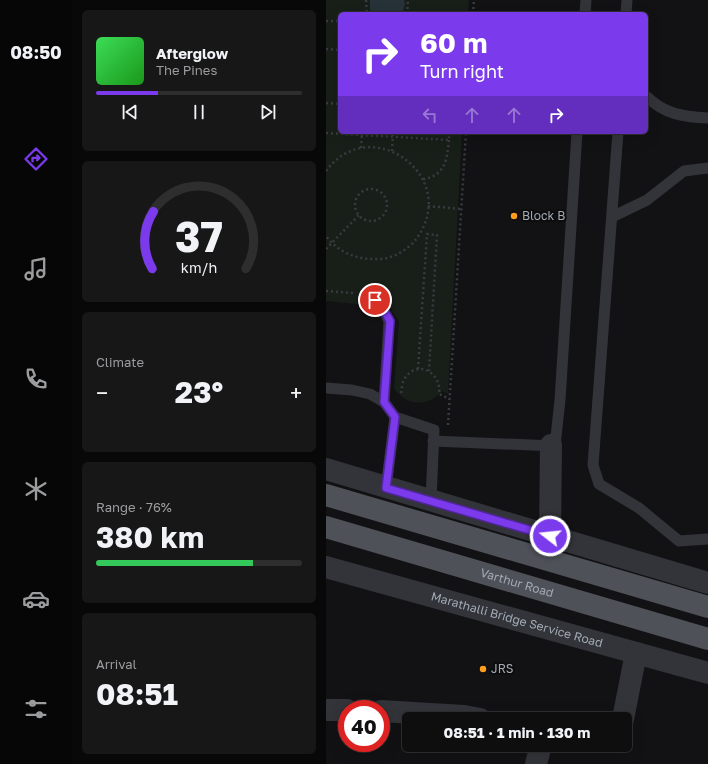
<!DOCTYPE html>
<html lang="en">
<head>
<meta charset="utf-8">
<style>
  body { margin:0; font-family:"Golos Text",sans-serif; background:#171718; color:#f1f3f6; height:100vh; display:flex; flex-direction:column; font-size:15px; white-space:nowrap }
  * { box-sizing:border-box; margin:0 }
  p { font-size:13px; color:#9b9c9e }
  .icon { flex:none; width:22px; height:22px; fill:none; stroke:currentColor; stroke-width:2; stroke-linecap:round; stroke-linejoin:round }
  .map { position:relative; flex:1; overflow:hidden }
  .side { display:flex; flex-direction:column; gap:10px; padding:10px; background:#080808; width:254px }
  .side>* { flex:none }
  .hud { position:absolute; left:12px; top:12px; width:310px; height:122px; border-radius:6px; box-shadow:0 4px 16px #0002,0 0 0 1px #2e2e2f; background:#7c3aed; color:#fff; overflow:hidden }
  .speed { position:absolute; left:12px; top:700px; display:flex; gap:8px; font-size:20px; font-weight:700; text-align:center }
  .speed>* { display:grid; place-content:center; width:52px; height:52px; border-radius:50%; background:#0e0e0f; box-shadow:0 4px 16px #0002,0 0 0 1px #2e2e2f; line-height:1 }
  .speed .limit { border:6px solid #d22; background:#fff; color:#111 }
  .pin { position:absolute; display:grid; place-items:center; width:34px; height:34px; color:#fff; margin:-17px; border:2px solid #fff; border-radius:50%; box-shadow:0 1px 4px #0007 }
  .me { position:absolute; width:44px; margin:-22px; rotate:286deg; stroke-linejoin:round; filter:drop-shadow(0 0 3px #0008) }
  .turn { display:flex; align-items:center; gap:14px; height:84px; padding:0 16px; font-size:18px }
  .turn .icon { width:52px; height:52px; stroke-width:2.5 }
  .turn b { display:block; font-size:28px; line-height:34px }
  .lanes { display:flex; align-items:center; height:38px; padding:0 16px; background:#0003; justify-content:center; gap:20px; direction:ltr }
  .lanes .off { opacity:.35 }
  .big { font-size:30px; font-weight:700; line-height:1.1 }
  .side .card { flex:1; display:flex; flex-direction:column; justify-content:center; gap:6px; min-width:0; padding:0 14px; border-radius:6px; background:#171718 }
  .side .dial { align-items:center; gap:0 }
  .dial svg { height:104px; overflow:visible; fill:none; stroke:#2e2e2f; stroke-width:7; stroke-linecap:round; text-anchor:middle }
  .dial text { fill:#f1f3f6; stroke:none }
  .song { display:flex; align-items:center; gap:12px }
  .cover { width:48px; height:48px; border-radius:6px; background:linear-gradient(135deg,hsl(130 70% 55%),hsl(120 70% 35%)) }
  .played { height:4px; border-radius:2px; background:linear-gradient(90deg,#7c3aed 30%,#2e2e2f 30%) }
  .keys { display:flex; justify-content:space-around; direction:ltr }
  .heat { display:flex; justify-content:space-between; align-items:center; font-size:22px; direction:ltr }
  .charge { height:6px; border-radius:3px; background:linear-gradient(90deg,#34c759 76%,#2e2e2f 0) }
  .trip { position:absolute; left:76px; top:712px; width:230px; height:40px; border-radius:6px; background:#0e0e0f; box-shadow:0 4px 16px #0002,0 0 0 1px #2e2e2f; font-weight:700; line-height:40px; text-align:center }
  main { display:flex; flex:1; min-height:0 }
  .tab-bar { display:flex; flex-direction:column; width:72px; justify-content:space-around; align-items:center; background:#060606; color:#9b9c9e }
  .tab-bar .icon { width:28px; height:28px }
  .tab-bar .current { color:#7c3aed }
  .tab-bar b { font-size:18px; color:#f1f3f6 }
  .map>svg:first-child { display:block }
</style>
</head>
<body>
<main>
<nav class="tab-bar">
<b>08:50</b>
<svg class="icon current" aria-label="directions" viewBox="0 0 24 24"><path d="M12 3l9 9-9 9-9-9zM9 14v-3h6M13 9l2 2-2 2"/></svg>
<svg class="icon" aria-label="music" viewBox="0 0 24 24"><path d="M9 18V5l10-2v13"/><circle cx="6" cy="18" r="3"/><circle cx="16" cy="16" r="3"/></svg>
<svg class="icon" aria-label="phone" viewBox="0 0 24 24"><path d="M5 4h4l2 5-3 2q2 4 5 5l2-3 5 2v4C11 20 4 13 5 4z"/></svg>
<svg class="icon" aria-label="climate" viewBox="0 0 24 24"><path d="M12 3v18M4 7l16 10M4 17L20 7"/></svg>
<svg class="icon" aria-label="car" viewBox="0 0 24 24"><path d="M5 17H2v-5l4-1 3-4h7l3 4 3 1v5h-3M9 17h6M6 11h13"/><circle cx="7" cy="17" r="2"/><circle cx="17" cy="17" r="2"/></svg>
<svg class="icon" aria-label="filters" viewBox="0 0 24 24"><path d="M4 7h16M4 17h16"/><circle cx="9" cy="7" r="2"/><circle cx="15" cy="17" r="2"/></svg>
</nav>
<section class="side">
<div class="card">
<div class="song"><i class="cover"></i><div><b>Afterglow</b><p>The Pines</p></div></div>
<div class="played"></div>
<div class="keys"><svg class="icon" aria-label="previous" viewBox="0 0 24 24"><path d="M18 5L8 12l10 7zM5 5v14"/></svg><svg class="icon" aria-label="pause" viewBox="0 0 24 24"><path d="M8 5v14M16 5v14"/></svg><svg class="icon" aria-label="next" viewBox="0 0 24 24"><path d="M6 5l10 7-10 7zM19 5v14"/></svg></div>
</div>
<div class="card dial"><svg viewBox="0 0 100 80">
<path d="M14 69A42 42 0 1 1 86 69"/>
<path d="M14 69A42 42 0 0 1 15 25" stroke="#7c3aed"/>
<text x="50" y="56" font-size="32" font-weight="700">37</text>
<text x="50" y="72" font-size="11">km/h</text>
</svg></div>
<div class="card"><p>Climate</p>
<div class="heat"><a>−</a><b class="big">23°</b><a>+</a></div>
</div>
<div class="card"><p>Range · 76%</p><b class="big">380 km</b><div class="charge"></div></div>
<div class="card"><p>Arrival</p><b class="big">08:51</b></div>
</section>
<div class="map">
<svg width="382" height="764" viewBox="0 0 382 764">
  <rect width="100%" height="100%" fill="#121214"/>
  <!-- green -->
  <path fill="#181f18" d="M 0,0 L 143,0 L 142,14 L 14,14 L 14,132 L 136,132 L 122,394 L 116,391 C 101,408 80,406 68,388 L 73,321 L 59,300 L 42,289 L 41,305 L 0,301 Z"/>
  <!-- water -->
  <path fill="#273238" d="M 44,0 L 78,0 L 79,4 L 76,14 L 46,14 L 44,9 Z"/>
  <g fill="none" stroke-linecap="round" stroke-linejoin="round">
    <!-- path -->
    <g stroke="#383b40" stroke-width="2.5" stroke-dasharray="2 3" stroke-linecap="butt">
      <path d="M 40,0 L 41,14"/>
      <path d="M 81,14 L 82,0"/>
      <path d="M 147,14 L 148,0"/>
      <path d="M 0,21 L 14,21"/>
      <path d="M 0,49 L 14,50"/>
      <path d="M 0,103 L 14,104"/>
      <path d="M 0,133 L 123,140 L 123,132"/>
      <path d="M 35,148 L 36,132"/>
      <path d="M 66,151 L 67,132"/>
      <path d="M 0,171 C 44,111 135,176 91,238 C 83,249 67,259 53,259 C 31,260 13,253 0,236"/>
      <path d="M 97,179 C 119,176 121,160 123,140"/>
      <circle cx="45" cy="205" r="16"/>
      <path d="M 102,206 L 135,209"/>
      <path d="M 0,249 L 33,215"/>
      <path d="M 0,291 L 27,293"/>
      <path d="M 92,369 L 101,234 L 111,235 L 103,371"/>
      <path d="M 75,393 C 76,388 76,382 79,378 C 92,359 116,373 113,394 L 124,399"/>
      <path d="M 122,425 L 140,132"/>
    </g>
    <!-- service -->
    <g stroke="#323439" stroke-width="11">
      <path d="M 259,14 L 260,0"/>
      <path d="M 300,14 L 301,0"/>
      <path d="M 320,96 C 338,114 357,117 382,118"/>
      <path d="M 292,132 L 267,465 L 273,484 L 313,508 L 353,541 L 382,539"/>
      <path d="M 286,217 L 321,200 L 358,171 L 382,168"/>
      <path d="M 41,294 L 56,307 L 63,321 L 58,402"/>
      <path d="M 0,388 L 26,390 L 44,394 L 58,402 L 69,417 L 108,430 L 105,501"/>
      <path d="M 107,441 L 229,446 L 234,400 L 251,132"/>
      <path d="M 60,488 L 69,417"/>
    </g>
    <!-- minor -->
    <g stroke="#323439" stroke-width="22">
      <path d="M 224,536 L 225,445"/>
      <path d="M 0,710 L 21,710"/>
      <path d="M 55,711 L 138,716 L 154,719"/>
      <path d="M 297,719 L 310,653"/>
      <path d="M 210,764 L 215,745"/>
    </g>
    <!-- tertiary -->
    <g stroke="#323439" stroke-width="22">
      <path d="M 0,469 L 382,583"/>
      <path id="s1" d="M 0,567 L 382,673"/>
    </g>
    <!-- primary -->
    <g stroke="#4e5158" stroke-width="22">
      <path d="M 0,495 L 382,607"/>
      <path id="s2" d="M 0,527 L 382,639"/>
    </g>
  </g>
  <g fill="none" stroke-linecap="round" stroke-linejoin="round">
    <!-- route casing -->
    <g stroke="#51269a" stroke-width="10">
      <path id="route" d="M 49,300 L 56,307 L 64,321 L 58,402 L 69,417 L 60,488 L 224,536"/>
    </g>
    <!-- route -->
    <use href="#route" stroke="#7c3aed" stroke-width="7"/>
  </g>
  <!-- markers -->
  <g fill="#ff9d1e" stroke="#0d0d0e" stroke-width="1.5">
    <circle cx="188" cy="216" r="4"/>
    <circle cx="157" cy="669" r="4"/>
  </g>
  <g text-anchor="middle" stroke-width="4" stroke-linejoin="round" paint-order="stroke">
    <!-- poi labels -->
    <g font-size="12" fill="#a2aab5" stroke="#0d0d0e" text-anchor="start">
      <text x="196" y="220">Block B</text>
      <text x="165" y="673">JRS</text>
    </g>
    <!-- street labels -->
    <g font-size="12" fill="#a2aab5" stroke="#0d0d0e">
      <text dy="4" stroke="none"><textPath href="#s2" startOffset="199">Varthur Road</textPath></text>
      <text dy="4" stroke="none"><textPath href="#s1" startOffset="198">Marathalli Bridge Service Road</textPath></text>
    </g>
  </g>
</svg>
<div class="speed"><div class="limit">40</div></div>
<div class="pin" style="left:49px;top:300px;background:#d93025"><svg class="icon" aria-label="arrive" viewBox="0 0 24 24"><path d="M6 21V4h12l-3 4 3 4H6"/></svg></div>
<svg class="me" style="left:224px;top:536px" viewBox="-20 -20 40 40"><circle r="17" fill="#7c3aed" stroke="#fff" stroke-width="3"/><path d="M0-11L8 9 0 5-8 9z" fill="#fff"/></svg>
<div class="trip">08:51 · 1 min · 130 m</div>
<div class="hud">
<div class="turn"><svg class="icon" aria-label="right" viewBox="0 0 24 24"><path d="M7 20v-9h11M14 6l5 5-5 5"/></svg><div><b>60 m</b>Turn right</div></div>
<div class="lanes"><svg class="icon off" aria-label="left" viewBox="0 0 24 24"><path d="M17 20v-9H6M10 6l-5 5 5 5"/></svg><svg class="icon off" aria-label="ahead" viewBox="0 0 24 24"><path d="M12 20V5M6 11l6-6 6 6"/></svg><svg class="icon off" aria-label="ahead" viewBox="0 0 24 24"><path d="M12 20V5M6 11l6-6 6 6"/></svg><svg class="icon" aria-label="right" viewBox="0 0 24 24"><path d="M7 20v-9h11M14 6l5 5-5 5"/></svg></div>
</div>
</div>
</main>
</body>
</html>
